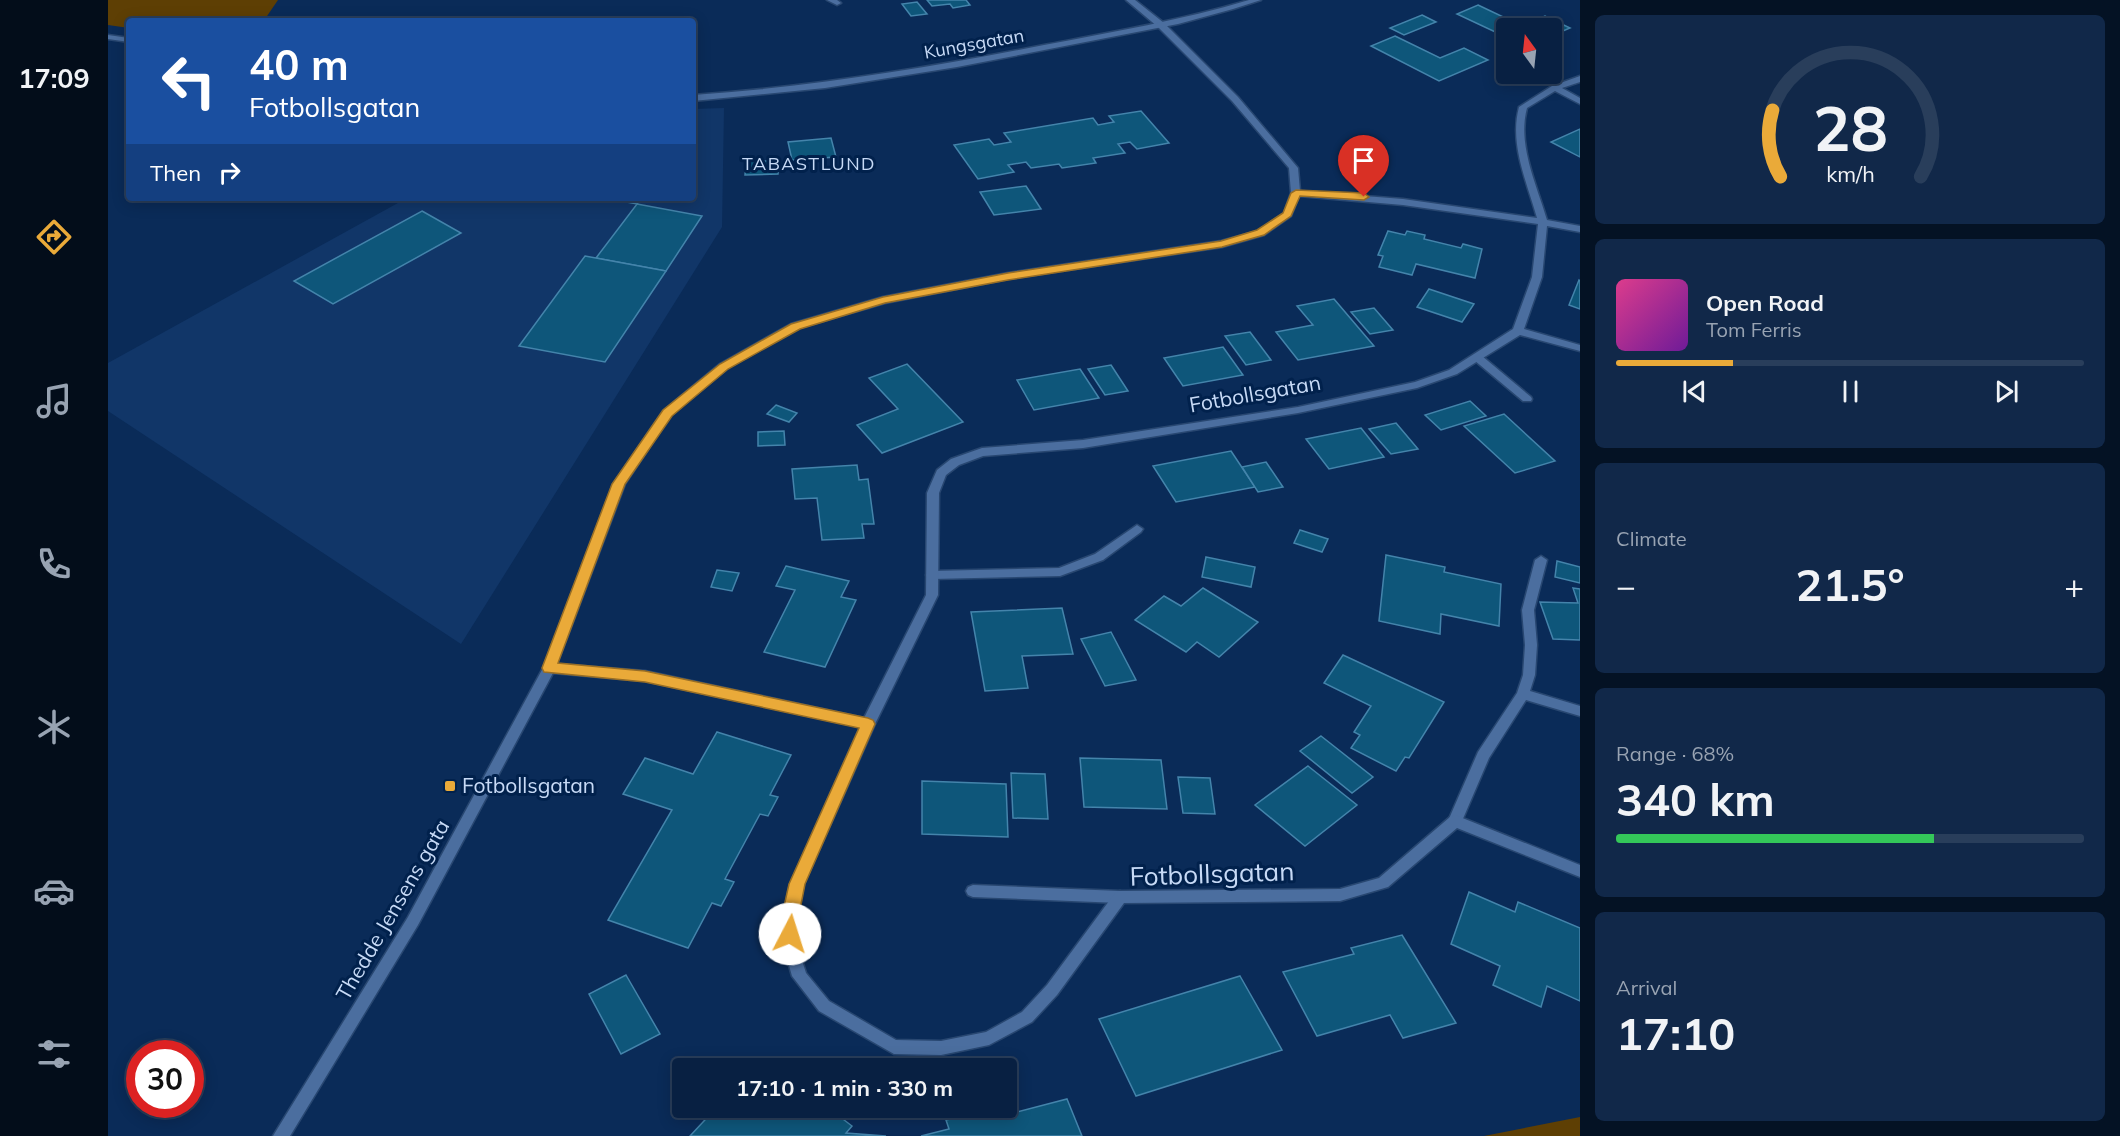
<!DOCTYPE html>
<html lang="en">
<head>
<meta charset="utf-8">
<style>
  body { margin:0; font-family:Mulish,sans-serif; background:#112849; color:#f1f3f6; height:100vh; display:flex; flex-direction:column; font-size:22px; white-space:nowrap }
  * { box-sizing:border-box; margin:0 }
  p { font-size:20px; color:#98a3b2 }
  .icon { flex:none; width:33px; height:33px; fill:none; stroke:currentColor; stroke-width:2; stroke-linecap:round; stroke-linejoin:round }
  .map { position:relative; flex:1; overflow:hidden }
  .sheet { display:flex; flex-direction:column; gap:15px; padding:15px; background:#041224; width:540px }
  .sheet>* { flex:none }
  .banner { position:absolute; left:18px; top:18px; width:570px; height:183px; border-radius:6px; box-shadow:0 3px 15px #0003,0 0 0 2px #293e5b; background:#1a4fa0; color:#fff; overflow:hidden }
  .needle { width:39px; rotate:345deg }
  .buttons { position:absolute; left:1388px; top:18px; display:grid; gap:12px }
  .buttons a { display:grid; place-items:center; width:66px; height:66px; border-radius:6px; background:#082042; box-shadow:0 3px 15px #0003,0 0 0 2px #293e5b; font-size:30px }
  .speed { position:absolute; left:18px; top:1040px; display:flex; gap:12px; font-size:30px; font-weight:700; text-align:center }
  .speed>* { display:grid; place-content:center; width:78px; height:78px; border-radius:50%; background:#082042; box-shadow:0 3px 15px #0003,0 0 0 2px #293e5b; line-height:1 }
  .speed .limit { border:9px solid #d22; background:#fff; color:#111 }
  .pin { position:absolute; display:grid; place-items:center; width:51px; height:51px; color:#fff; margin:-62px -26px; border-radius:50% 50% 50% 0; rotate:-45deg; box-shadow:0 0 6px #0007 }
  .pin .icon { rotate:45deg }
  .me { position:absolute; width:66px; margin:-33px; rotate:5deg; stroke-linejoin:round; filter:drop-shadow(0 0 4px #0008) }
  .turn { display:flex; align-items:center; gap:21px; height:126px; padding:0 24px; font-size:27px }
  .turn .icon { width:78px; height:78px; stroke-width:2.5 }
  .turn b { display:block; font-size:42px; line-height:51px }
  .then { display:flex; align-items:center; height:57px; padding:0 24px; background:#0003; gap:12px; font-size:22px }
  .big { font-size:45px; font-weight:700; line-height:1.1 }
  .sheet .widget { flex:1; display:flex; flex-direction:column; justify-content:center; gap:9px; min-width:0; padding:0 21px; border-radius:9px; background:#112849 }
  .sheet .dial { align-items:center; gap:0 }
  .dial svg { height:156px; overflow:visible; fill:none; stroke:#293e5b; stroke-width:7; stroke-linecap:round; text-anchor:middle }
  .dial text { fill:#f1f3f6; stroke:none }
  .song { display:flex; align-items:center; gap:18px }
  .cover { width:72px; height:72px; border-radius:9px; background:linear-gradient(135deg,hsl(330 70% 55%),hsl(280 70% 35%)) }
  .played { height:6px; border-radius:3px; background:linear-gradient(90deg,#eaaa39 25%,#293e5b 25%) }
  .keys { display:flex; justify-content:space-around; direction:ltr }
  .heat { display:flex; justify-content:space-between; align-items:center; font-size:33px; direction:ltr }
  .charge { height:9px; border-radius:4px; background:linear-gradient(90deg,#34c759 68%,#293e5b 0) }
  .trip { position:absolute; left:564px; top:1058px; width:345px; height:60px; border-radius:6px; background:#082042; box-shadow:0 3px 15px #0003,0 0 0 2px #293e5b; font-weight:700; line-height:60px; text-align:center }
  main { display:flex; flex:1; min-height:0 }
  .menu { display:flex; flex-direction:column; width:108px; justify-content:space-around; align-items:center; background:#030d1a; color:#98a3b2 }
  .menu .icon { width:42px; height:42px }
  .menu .current { color:#eaaa39 }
  .menu b { font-size:27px; color:#f1f3f6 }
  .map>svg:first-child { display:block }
</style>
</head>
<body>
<main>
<nav class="menu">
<b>17:09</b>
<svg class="icon current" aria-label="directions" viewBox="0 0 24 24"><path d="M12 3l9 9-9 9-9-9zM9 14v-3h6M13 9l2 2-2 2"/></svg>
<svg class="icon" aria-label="music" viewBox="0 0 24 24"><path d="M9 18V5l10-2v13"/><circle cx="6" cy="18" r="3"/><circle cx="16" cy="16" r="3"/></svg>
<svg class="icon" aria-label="phone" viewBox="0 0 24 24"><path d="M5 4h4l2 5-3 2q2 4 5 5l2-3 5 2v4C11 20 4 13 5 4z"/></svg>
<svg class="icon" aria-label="climate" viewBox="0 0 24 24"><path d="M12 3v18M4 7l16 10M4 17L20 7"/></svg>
<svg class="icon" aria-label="car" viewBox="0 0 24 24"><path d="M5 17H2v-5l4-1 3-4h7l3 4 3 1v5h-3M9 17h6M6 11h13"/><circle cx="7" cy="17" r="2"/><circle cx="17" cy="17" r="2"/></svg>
<svg class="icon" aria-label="filters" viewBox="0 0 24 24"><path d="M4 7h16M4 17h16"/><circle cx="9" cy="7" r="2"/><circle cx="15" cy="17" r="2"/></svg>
</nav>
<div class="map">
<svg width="1472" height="1136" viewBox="0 0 1472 1136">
  <rect width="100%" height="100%" fill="#0a2b58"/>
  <!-- built -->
  <path fill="#113668" d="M 616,108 L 614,227 L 353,644 L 0,411 L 0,363 L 299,198 L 585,198 L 585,109 Z"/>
  <!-- green -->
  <g fill="#5e3f04">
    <path d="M 0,0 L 170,0 L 157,19 L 173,21 L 21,21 L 21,28 L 0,25 Z"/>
    <path d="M 1472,1117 L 1472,1136 L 1376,1136 Z"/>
  </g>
  <!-- building -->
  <g fill="#0e567a" stroke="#4484ab" stroke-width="1.5">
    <path d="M 819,0 L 858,0 L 862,5 L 845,8 L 842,4 L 824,6 Z"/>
    <path d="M 809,2 L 819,14 L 803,16 L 794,4 Z"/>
    <path d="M 1370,5 L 1414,26 L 1437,16 L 1462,28 L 1443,36 L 1443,28 L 1398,28 L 1398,37 L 1349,14 Z"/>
    <path d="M 1314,15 L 1328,22 L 1296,35 L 1282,28 Z"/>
    <path d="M 1287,36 L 1332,58 L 1356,48 L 1380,60 L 1331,81 L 1263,46 Z"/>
    <path d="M 1033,111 L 1061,143 L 1029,149 L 1022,142 L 1010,144 L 1017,153 L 985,158 L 988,163 L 954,168 L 951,164 L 923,168 L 918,162 L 900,165 L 906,172 L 870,179 L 846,145 L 881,139 L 886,145 L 903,142 L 896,133 L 985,118 L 990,125 L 1006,122 L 1001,116 Z"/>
    <path d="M 1472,129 L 1472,157 L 1443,142 Z"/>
    <path d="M 723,138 L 728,157 L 684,160 L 680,142 Z"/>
    <path d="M 638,161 L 671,161 L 670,174 L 637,175 Z"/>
    <path d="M 918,186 L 933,209 L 886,215 L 872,192 Z"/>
    <path d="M 497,198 L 534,198 L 529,204 Z"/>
    <path d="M 529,204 L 594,216 L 558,271 L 488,258 Z"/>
    <path d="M 314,211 L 353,233 L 225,304 L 186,281 Z"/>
    <path d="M 1280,231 L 1297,235 L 1299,231 L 1317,235 L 1316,239 L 1353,248 L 1355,244 L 1374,249 L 1367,278 L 1308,264 L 1304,275 L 1271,267 L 1275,256 L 1270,255 Z"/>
    <path d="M 477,256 L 558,271 L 497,362 L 411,346 Z"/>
    <path d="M 1471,280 L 1472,281 L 1472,309 L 1461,305 Z"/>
    <path d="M 1321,289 L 1366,304 L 1354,322 L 1309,307 Z"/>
    <path d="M 1226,299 L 1266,346 L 1190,360 L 1168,332 L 1205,325 L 1189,306 Z"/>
    <path d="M 1266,308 L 1285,330 L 1262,334 L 1243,312 Z"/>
    <path d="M 1142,332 L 1163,360 L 1138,365 L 1117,336 Z"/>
    <path d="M 1115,347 L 1135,375 L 1075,386 L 1056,358 Z"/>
    <path d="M 799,364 L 855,422 L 774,453 L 749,425 L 790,409 L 761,378 Z"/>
    <path d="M 1003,365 L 1020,391 L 997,395 L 980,369 Z"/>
    <path d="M 972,369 L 991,398 L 926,410 L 909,380 Z"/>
    <path d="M 1362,401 L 1378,416 L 1333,430 L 1317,415 Z"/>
    <path d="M 668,405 L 689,413 L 681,422 L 659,414 Z"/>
    <path d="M 1396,414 L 1447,461 L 1407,473 L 1356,426 Z"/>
    <path d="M 1288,423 L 1310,449 L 1283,454 L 1261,429 Z"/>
    <path d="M 1253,428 L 1276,457 L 1221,469 L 1198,439 Z"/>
    <path d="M 676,431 L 677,445 L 650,446 L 650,432 Z"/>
    <path d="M 1123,451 L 1147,487 L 1068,502 L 1045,466 Z"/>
    <path d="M 1158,462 L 1175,487 L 1150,492 L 1134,467 Z"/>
    <path d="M 749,465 L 751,480 L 760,479 L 766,524 L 754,524 L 756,538 L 714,540 L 709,498 L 687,499 L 684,469 Z"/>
    <path d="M 1192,530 L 1220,539 L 1214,552 L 1186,543 Z"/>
    <path d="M 1278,555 L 1337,567 L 1336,572 L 1393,584 L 1391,626 L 1333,614 L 1332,634 L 1271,621 Z"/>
    <path d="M 1098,557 L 1147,567 L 1143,587 L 1094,577 Z"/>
    <path d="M 1449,561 L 1472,567 L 1472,583 L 1447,577 Z"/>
    <path d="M 678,566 L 741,581 L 733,597 L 748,600 L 717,667 L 656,652 L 687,590 L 668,586 Z"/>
    <path d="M 609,570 L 631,573 L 624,591 L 603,587 Z"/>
    <path d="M 1095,588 L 1150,622 L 1111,657 L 1089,642 L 1078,652 L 1027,620 L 1056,596 L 1073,606 Z"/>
    <path d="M 1465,588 L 1472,589 L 1472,640 L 1445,639 L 1432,602 L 1470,603 Z"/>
    <path d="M 954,608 L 965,654 L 914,656 L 920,688 L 877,691 L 863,612 Z"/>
    <path d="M 1003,632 L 1028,680 L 997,686 L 973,639 Z"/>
    <path d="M 1235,655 L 1336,702 L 1301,758 L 1297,757 L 1288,771 L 1243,748 L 1252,735 L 1246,732 L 1263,706 L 1216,683 Z"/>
    <path d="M 609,732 L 683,755 L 662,795 L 670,797 L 660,816 L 652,814 L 617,879 L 626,882 L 613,906 L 604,903 L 580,948 L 500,920 L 564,810 L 515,794 L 537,758 L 585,774 Z"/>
    <path d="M 1213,736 L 1265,777 L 1244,793 L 1192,751 Z"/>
    <path d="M 972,758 L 1053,760 L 1059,809 L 976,807 Z"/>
    <path d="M 1200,766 L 1249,805 L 1197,846 L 1147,805 Z"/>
    <path d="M 903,773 L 937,774 L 940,819 L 905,818 Z"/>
    <path d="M 1070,777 L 1102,778 L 1107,814 L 1075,813 Z"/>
    <path d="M 814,781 L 898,784 L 900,837 L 814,834 Z"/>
    <path d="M 1361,892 L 1407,912 L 1410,902 L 1472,928 L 1472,1001 L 1439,986 L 1433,1007 L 1385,985 L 1392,966 L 1343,944 Z"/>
    <path d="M 1294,935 L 1348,1023 L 1295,1038 L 1282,1015 L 1209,1036 L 1175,972 L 1246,954 L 1243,948 Z"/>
    <path d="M 518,975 L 552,1034 L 513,1054 L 481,994 Z"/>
    <path d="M 1132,976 L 1174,1050 L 1028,1096 L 991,1019 Z"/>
    <path d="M 654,1058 L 667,1068 L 644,1068 Z"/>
    <path d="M 959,1099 L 974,1136 L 813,1136 L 841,1129 L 838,1120 L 898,1106 L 901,1114 Z"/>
    <path d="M 609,1107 L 719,1107 L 744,1126 L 738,1133 L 778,1136 L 582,1136 Z"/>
  </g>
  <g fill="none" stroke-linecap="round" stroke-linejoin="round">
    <!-- service casing -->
    <g stroke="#284771" stroke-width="3">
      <g id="service">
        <path d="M 1370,355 L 1374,356 L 1423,397 L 1424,399 L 1423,401 L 1415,401 L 1366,360 L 1365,358 L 1366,356 Z"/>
        <path d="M 1029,525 L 1035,529 L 1033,532 L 995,560 L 952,576 L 824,579 L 818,575 L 824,571 L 951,568 L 987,554 Z"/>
        <path d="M 1433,556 L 1439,560 L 1426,610 L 1429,645 L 1427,675 L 1422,691 L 1472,706 L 1472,716 L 1418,700 L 1381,758 L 1354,821 L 1352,825 L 1347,827 L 1342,825 L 1340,821 L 1370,752 L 1409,693 L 1415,675 L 1417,645 L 1414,610 L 1427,560 Z"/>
        <path d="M 865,885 L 1012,891 L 1017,893 L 1019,897 L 1017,901 L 1012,903 L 865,897 L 860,895 L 858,891 L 860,887 Z"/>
      </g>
    </g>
    <!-- minor casing -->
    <g stroke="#284771" stroke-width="3">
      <g id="minor">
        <path d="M 719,0 L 729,0 L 733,3 L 729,5 Z"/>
        <path d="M 1018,0 L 1027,0 L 1056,23 L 1130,97 L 1190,168 L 1192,191 L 1295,199 L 1429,218 C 1419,182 1401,144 1411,107 L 1444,86 L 1472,76 L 1472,82 L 1454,88 L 1472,98 L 1472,104 L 1447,91 L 1419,108 C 1409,145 1429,185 1439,220 L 1472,226 L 1472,232 L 1439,226 L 1434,277 L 1416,329 L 1472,345 L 1472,351 L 1412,335 L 1349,374 L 1309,388 L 1190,413 L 975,448 L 875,456 L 851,465 L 838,475 L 831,493 L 830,595 L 767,724 L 696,884 L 688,920 L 690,948 L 698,973 L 721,1001 L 788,1040 L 833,1041 L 878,1032 L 914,1012 L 939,985 L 1007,893 L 1012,891 L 1232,889 L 1271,878 L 1342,817 L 1347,815 L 1472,865 L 1472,877 L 1349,828 L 1280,887 L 1232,901 L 1016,903 L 949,995 L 924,1022 L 881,1045 L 833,1055 L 786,1054 L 711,1011 L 684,976 L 676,948 L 674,920 L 682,884 L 752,727 L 537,681 L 445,673 L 310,925 L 182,1136 L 165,1136 L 300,917 L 435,668 L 505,484 L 555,411 L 612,364 L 683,324 L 775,297 L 900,273 L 1113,241 L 1150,231 L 1176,213 L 1183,193 L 1181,168 L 1124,101 L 1050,27 ZM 1191,196 L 1295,205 L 1430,224 L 1424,277 L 1405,329 L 1341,370 L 1307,382 L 1190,407 L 975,440 L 874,448 L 843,459 L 829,470 L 819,493 L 818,595 L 756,718 L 537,671 L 449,664 L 517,484 L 563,415 L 620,368 L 691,328 L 777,303 L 900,279 L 1114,247 L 1156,235 L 1183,216 Z"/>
      </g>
    </g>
    <!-- tertiary casing -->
    <g stroke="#284771" stroke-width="3">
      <g id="tertiary">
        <path d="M 1141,0 L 1153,0 L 1125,9 L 1070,24 L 849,67 L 717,88 L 585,101 L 585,95 C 703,87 820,68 936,45 C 1005,32 1074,20 1141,0 Z"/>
        <path d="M 0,35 L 21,38 L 21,42 L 0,39 Z"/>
      </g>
    </g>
    <!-- service -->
    <use href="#service" fill="#4b6e9f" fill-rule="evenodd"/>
    <!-- minor -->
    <use href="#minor" fill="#4b6e9f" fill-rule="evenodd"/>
    <!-- tertiary -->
    <use href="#tertiary" fill="#4b6e9f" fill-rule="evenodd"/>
  </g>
  <!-- route -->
  <path fill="#eaaa39" stroke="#986e25" stroke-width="1.5" d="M 1188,190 L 1256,193 L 1261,197 L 1256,200 L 1192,196 L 1183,216 L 1156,235 L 1114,247 L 900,280 L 777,303 L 692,329 L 620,369 L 564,416 L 517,484 L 450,663 L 537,671 L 760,718 L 765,720 L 767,724 L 697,884 L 690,920 L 691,934 L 688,939 L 682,941 L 676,939 L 673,920 L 681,884 L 751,728 L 537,682 L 436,672 L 434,668 L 504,484 L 555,410 L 612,364 L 683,324 L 775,297 L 900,273 L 1113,241 L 1149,230 L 1175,213 L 1183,193 Z"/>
  <!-- markers -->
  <rect fill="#eaaa39" stroke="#01214c" stroke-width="2" x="336" y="780" width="12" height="12" rx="3"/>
  <g text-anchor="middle" stroke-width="6" stroke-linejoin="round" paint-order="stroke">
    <!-- far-street labels -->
    <g font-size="18" fill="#c7daf6" stroke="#01214c">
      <text transform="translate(866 44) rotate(-10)" y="6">Kungsgatan</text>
    </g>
    <!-- far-neighbourhood labels -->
    <g font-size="18" letter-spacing="1.5" fill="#c7daf6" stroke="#01214c">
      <text x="701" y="170">TABASTLUND</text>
    </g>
    <!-- street labels -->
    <g font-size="21" fill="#c7daf6" stroke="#01214c">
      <text transform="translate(1147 394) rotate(-10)" y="7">Fotbollsgatan</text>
      <text transform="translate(285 910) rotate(-60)" y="7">Thedde Jensens gata</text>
    </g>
    <!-- poi labels -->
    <g font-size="21" fill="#c7daf6" stroke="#01214c" text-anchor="start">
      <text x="354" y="793">Fotbollsgatan</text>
    </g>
    <!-- near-street labels -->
    <g font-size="26" fill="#c7daf6" stroke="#01214c">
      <text transform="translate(1104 874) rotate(-2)" y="9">Fotbollsgatan</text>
    </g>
  </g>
</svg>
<div class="buttons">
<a><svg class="needle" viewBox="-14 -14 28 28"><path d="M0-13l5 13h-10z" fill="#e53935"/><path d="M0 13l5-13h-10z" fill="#98a3b2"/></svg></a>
</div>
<div class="speed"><div class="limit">30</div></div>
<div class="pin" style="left:1256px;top:197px;background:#d93025"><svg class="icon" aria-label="arrive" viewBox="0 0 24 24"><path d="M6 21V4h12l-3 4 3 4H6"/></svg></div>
<svg class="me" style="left:682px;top:934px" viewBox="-20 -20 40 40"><circle r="19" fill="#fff"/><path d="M0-13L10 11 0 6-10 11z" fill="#eaaa39"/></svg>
<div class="trip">17:10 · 1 min · 330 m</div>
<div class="banner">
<div class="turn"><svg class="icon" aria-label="left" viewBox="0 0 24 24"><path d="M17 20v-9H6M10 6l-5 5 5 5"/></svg><div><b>40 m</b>Fotbollsgatan</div></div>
<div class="then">Then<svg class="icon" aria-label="right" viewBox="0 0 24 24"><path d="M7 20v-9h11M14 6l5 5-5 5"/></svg></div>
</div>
</div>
<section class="sheet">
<div class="widget dial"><svg viewBox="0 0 100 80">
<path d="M14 69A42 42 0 1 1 86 69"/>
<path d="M14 69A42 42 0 0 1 10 35" stroke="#eaaa39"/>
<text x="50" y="56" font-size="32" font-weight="700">28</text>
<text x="50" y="72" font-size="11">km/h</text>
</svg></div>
<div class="widget">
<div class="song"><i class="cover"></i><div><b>Open Road</b><p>Tom Ferris</p></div></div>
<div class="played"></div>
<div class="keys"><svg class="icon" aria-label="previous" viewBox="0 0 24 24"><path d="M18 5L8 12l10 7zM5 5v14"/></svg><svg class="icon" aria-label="pause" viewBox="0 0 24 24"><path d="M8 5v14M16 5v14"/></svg><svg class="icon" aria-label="next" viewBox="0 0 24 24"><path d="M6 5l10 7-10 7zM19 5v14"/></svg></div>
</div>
<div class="widget"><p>Climate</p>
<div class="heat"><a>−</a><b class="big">21.5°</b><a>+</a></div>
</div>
<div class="widget"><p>Range · 68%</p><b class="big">340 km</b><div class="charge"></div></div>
<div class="widget"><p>Arrival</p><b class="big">17:10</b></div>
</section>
</main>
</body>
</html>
